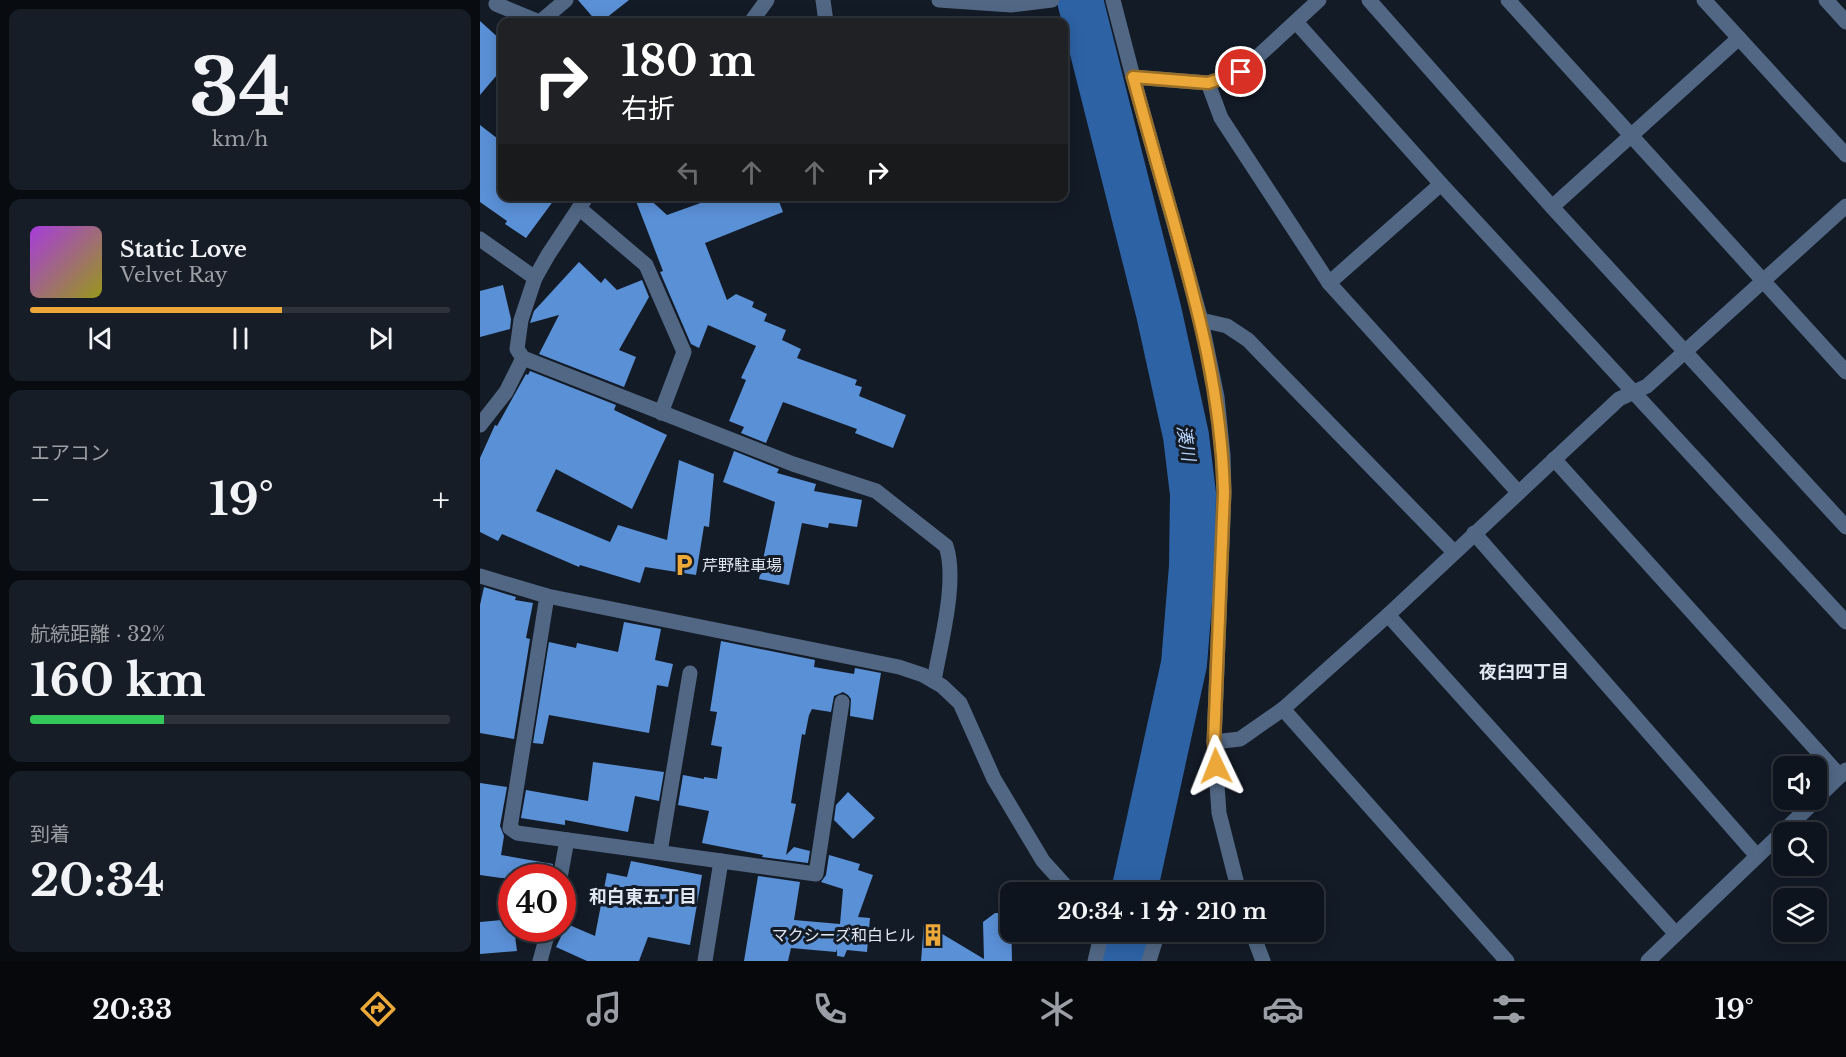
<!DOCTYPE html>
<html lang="ja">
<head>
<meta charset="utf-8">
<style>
  body { margin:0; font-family:"Libre Baskerville","Noto Sans JP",serif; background:#171d26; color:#f1f3f6; height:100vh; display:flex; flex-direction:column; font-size:22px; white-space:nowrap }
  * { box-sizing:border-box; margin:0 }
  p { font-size:20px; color:#9b9ea4 }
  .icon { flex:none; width:33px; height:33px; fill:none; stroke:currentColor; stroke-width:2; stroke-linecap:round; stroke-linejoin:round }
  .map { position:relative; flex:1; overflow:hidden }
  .panel { display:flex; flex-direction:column; gap:9px; padding:9px; background:#080b10; width:480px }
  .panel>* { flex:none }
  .top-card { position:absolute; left:18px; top:18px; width:570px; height:183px; border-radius:12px; box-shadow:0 3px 15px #0003,0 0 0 2px #2e333b; background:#202124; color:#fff; overflow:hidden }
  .fabs { position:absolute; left:1293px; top:756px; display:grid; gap:12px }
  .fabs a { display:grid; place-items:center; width:54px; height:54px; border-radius:12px; background:#0e141d; box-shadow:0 3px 15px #0003,0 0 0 2px #2e333b; font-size:30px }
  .speed { position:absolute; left:18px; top:864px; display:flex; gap:12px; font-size:30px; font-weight:700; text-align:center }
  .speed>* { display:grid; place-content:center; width:78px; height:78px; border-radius:50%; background:#0e141d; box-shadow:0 3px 15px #0003,0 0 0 2px #2e333b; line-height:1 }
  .speed .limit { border:9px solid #d22; background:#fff; color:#111 }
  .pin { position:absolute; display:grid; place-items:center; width:51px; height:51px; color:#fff; margin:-26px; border:3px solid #fff; border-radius:50%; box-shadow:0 2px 6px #0007 }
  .me { position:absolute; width:66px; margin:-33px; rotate:358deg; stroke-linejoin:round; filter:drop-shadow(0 0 4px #0008) }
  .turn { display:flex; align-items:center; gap:21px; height:126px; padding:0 24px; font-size:27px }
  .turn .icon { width:78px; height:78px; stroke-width:2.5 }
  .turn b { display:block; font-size:42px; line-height:51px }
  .lanes { display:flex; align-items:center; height:57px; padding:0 24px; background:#0003; justify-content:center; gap:30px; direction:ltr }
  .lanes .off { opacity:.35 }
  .big { font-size:45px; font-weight:800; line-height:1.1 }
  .panel .tile { flex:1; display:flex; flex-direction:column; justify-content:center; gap:9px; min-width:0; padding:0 21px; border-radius:12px; background:#171d26 }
  .panel .dial { align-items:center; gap:0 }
  .dial b { font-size:78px; line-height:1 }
  .song { display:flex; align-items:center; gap:18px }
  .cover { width:72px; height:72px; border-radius:9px; background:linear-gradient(135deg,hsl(280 70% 55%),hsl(60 70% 35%)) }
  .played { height:6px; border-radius:3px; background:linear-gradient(90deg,#eca93a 60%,#2e333b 60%) }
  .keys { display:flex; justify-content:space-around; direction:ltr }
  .heat { display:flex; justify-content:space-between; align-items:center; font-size:33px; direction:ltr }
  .charge { height:9px; border-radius:4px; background:linear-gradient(90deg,#34c759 32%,#2e333b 0) }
  .trip { position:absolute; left:520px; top:882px; width:324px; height:60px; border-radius:12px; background:#0e141d; box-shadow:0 3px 15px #0003,0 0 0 2px #2e333b; font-weight:800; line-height:60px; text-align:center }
  .tabs { display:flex; height:96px; justify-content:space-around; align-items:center; background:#06080c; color:#9b9ea4 }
  .tabs .icon { width:42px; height:42px }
  .tabs .on { color:#eca93a }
  .tabs b { font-size:27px; color:#f1f3f6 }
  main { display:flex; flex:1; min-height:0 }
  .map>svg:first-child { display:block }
</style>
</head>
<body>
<main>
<section class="panel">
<div class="tile dial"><b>34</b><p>km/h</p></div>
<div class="tile">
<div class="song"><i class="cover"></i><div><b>Static Love</b><p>Velvet Ray</p></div></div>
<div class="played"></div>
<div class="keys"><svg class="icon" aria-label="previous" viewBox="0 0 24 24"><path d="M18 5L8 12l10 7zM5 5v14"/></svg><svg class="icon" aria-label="pause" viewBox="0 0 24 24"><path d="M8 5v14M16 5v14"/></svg><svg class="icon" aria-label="next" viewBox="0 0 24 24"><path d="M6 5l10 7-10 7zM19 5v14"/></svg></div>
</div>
<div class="tile"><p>エアコン</p>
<div class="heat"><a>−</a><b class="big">19°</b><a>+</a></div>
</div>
<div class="tile"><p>航続距離 · 32%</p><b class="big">160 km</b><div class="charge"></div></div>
<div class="tile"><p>到着</p><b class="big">20:34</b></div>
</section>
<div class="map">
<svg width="1366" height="961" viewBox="0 0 1366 961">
  <rect width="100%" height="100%" fill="#131b27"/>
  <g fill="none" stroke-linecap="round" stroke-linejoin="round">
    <!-- river -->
    <g stroke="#2d62a4" stroke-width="46">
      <path d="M 600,0 L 679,313 L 706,436 L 713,494 L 712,566 L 704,664 L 654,892"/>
      <path d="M 639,961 L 646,932"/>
    </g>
  </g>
  <!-- building -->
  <g fill="#5a90d6">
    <path d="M 98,0 L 149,0 L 121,22 L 117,22 Z"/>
    <path d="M 0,21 L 22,41 L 22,69 L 0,95 Z"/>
    <path d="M 0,125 L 22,142 L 22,196 L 77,196 L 46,238 L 25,224 L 27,221 L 0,202 Z"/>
    <path d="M 154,196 L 166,196 L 187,215 L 240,196 L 297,196 L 303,212 L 225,243 L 247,300 L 256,294 L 274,302 L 272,307 L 287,314 L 284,321 L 306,330 L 302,340 L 321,349 L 317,358 L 377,380 L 375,385 L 382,387 L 379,396 L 426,415 L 413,448 L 375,433 L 377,429 L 303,402 L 286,443 L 261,433 L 264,427 L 249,421 L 266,380 L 261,378 L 276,346 L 228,325 L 219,348 L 211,344 L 180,272 L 183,271 Z"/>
    <path d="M 99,262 L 121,283 L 125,278 L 137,290 L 162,280 L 169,297 L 139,350 L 156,357 L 144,387 L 59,354 L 79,315 L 50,323 L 54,311 Z"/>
    <path d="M 23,285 L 31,319 L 30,329 L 0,337 L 0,291 Z"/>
    <path d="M 50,371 L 136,405 L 134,410 L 187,435 L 152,509 L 76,469 L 56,511 L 130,542 L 138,525 L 187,540 L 199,460 L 234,474 L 229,527 L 224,526 L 216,575 L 165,567 L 160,583 L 100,565 L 99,567 L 22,534 L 18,541 L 0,532 L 0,458 L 15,425 L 17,426 L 46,374 L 48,375 Z"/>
    <path d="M 254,451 L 299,469 L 297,473 L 336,484 L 334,491 L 382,500 L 377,527 L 349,523 L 348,528 L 322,523 L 309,585 L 279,579 L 295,502 L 243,482 Z"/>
    <path d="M 4,587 L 36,597 L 35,600 L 53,603 L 46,638 L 50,639 L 34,739 L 0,733 L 0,605 Z"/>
    <path d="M 144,622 L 181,629 L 175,660 L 193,664 L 188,687 L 177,685 L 169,733 L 69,715 L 63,744 L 53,743 L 69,642 L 96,648 L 97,643 L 138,652 Z"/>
    <path d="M 241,641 L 335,660 L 334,667 L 374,674 L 375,668 L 401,673 L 393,720 L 370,716 L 371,699 L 368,695 L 363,692 L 354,696 L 351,712 L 332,709 L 329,715 L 325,735 L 322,734 L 311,803 L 316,804 L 306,855 L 314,847 L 330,851 L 328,863 L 282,857 L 283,855 L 222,843 L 229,811 L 198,805 L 203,775 L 224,779 L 224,777 L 237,779 L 242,747 L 231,745 L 237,712 L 230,711 Z"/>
    <path d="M 113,762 L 184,772 L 179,801 L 155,796 L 148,832 L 85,820 L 85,825 L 41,818 L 46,790 L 108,801 Z"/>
    <path d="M 0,783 L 27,787 L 20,826 L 24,836 L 21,855 L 73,864 L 70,878 L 21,878 L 0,875 Z"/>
    <path d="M 368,792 L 395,818 L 373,839 L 354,820 L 356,805 Z"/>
    <path d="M 349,855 L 380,864 L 378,870 L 393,875 L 378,917 L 390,918 L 387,952 L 367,950 L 364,957 L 357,956 L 357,949 L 356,952 L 311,948 L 308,961 L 264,961 L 278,876 L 320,882 L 314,920 L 360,924 L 363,889 L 341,882 L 346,875 Z"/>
    <path d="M 151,861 L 222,875 L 210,945 L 168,937 L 159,961 L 107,961 L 76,947 L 87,924 L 115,936 L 127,873 L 147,877 Z"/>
    <path d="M 515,913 L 531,913 L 532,961 L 441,961 L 444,923 L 504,959 L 503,922 Z"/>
    <path d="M 32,919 L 32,928 L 34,928 L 37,951 L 0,954 L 0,922 Z"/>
  </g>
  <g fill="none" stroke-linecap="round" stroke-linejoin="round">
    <!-- minor -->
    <g stroke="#516784" stroke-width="15">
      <path d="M 343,0 L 346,22"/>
      <path d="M 459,0 L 531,5 L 572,0"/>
      <path d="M 889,0 L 1072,207 L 1366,527"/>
      <path d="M 1028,0 L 1366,372"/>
      <path d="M 1224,0 L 1366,155"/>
      <path d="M 1346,0 L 1366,22"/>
      <path d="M 16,4 L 59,22"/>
      <path d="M 60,22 L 86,0"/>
      <path d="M 271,22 L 287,0"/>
      <path d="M 816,22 L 961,184 L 1366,622"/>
      <path d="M 653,77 L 728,83 L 761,72 L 839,0"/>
      <path d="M 728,83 L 741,118 L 849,283 L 1038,492"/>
      <path d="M 1072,207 L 1259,38"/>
      <path d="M 99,208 L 166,265 L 204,352 L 181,413"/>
      <path d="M 0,239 L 55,278 L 41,320 L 37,349 L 43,358 L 313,464 L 396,491 L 466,546 C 478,581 460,645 454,681"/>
      <path d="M 55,278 L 68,255 L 107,196"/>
      <path d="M 849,283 L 961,184"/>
      <path d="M 721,320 L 747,326 L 768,340 L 974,552"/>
      <path d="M 0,425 L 26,392 L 43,358"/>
      <path d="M 1074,459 L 1360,776"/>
      <path d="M 994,533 L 1277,856"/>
      <path d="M 0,576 L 67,596 L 419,667 L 443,675 L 462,686 L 480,703 L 514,779 L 563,861 L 591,892"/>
      <path d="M 67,596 L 30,828 L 37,833 L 336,874 L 362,702"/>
      <path d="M 908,615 L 1196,934"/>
      <path d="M 803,709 L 1027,961"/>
      <path d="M 734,742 L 760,739 L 803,709 L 908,615 L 1139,399 L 1167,386 L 1366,206"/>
      <path d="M 180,852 L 210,673"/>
      <path d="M 80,878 L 87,840"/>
      <path d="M 60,961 L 69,928"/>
      <path d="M 225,961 L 241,861"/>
      <path d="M 615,961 L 622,932"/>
      <path d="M 669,961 L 678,932"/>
    </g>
    <!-- tertiary -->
    <g stroke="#516784" stroke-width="15">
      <path d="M 633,0 L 653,77 L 721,320 L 737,397 L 743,455 L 744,493 L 734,742 L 739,813 L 759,892"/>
      <path d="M 1336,799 L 1366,770"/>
      <path d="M 772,932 L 783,961"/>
      <path d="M 1168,961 L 1336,800"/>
    </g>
  </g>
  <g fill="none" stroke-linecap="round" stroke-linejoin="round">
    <!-- route casing -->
    <g stroke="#996e26" stroke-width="15">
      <path id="route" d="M 736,766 L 734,742 L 744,492 C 741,394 719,312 693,219 C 679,171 666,124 653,77 L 728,83 L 761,72"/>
    </g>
    <!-- route -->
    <use href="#route" stroke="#eca93a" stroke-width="10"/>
  </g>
  <!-- icons -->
  <defs>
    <g id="parking-bare" transform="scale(1.8)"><path d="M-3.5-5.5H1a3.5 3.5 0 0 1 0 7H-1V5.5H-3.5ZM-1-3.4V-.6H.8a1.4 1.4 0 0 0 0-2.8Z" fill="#eca93a" stroke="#131b27" stroke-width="2.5" paint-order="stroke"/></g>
    <g id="building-bare" transform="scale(1.8)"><path d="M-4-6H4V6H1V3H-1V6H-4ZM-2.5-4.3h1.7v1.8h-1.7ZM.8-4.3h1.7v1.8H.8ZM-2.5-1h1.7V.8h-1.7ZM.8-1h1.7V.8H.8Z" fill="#eca93a" stroke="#131b27" stroke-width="2.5" paint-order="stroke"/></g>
  </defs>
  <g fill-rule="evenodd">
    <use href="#parking-bare" x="204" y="565"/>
    <use href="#building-bare" x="453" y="935"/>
  </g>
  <g text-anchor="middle" stroke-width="6" stroke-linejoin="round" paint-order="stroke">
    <!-- poi labels -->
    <g font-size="16" fill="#e1e7f0" stroke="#131b27" text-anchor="start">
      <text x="222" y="571">芹野駐車場</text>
      <text x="435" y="941" text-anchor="end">マクシーズ和白ヒル</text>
    </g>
    <!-- water labels -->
    <g font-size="18" font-style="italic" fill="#b6d2f7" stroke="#131b27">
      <text transform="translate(706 443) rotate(81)" y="6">湊川</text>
    </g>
    <!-- neighbourhood labels -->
    <g font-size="18" font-weight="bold" fill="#e1e7f0" stroke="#131b27">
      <text x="1044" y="678">夜臼四丁目</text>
      <text x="163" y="903">和白東五丁目</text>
    </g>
  </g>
</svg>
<div class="fabs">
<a><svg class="icon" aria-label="sound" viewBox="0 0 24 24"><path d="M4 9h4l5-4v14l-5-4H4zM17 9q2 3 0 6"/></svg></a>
<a><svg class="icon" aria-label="search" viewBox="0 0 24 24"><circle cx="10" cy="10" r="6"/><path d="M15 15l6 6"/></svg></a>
<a><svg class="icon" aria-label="layers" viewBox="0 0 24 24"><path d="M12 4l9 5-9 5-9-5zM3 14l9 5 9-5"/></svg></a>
</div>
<div class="speed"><div class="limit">40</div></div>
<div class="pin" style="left:761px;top:72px;background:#d93025"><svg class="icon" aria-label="arrive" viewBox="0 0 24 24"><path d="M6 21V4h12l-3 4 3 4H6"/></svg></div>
<svg class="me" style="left:736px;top:766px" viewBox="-20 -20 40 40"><path d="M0-17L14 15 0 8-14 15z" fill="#eca93a" stroke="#fff" stroke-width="4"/></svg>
<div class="trip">20:34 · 1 分 · 210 m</div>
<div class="top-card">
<div class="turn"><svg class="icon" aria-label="right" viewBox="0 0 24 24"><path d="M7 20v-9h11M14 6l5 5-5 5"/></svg><div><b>180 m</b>右折</div></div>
<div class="lanes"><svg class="icon off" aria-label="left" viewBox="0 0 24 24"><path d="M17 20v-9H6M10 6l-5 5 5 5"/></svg><svg class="icon off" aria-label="ahead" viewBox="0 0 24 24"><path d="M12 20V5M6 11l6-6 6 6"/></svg><svg class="icon off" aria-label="ahead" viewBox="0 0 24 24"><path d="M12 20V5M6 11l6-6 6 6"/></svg><svg class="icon" aria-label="right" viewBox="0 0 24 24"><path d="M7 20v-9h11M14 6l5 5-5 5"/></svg></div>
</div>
</div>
</main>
<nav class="tabs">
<b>20:33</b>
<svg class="icon on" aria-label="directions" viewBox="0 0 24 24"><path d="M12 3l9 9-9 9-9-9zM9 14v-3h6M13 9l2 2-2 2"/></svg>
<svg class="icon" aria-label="music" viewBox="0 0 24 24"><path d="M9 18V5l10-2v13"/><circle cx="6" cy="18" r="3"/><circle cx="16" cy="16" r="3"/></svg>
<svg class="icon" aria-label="phone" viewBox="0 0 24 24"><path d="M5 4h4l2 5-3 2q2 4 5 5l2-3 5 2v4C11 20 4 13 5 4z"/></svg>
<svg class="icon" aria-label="climate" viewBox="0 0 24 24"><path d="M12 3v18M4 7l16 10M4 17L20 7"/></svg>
<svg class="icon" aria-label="car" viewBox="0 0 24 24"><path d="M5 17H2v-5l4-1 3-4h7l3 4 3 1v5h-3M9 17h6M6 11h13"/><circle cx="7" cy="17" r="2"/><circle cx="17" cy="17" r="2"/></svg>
<svg class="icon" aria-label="filters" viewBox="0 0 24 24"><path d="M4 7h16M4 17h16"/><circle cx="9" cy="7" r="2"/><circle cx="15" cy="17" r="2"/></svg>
<b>19°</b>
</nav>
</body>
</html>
